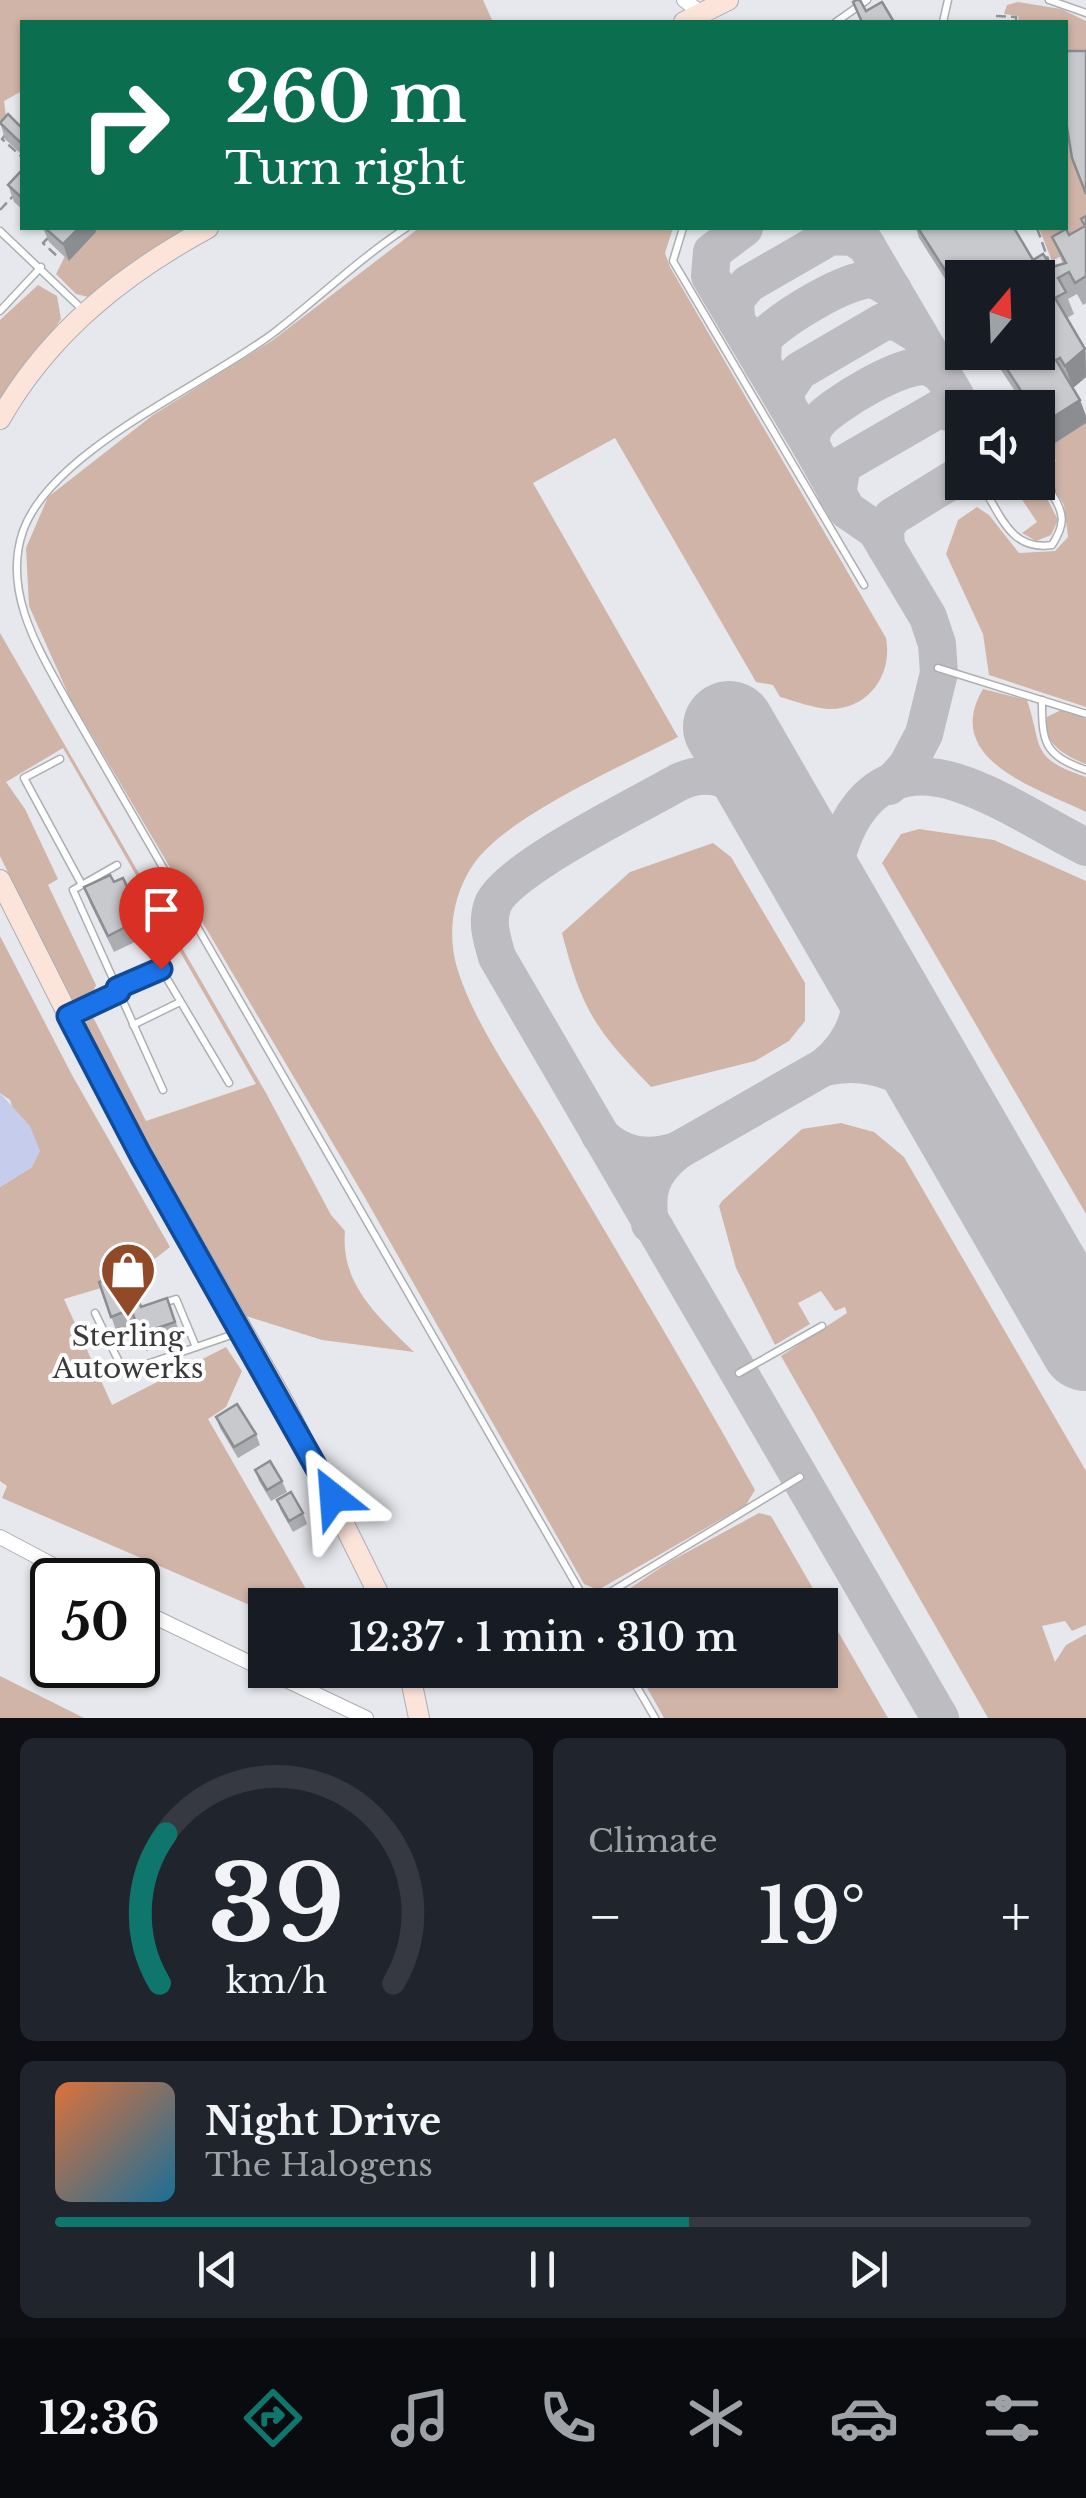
<!DOCTYPE html>
<html lang="en">
<head>
<meta charset="utf-8">
<style>
  body { margin:0; font-family:"Libre Baskerville",serif; background:#20242c; color:#f1f3f6; height:100vh; display:flex; flex-direction:column; font-size:38px; white-space:nowrap }
  * { box-sizing:border-box; margin:0 }
  p { font-size:32px; color:#9ea1a6 }
  .icon { flex:none; width:55px; height:55px; fill:none; stroke:currentColor; stroke-width:2; stroke-linecap:round; stroke-linejoin:round }
  .map { position:relative; height:1718px; overflow:hidden }
  .drawer { display:flex; flex-direction:column; gap:20px; padding:20px; background:#0d0f14; flex:1 }
  .drawer>* { flex:none }
  .top-card { position:absolute; left:20px; top:20px; width:1048px; height:210px; border-radius:0px; box-shadow:0 2px 8px #0004; background:#0b6e4f; color:#fff; overflow:hidden }
  .needle { width:65px; rotate:19deg }
  .controls { position:absolute; left:945px; top:260px; display:grid; gap:20px }
  .controls a { display:grid; place-items:center; width:110px; height:110px; border-radius:0px; background:#171b24; box-shadow:0 2px 8px #0004; font-size:50px }
  .speed { position:absolute; left:30px; top:1558px; display:flex; gap:20px; font-size:50px; font-weight:700; text-align:center }
  .speed>* { display:grid; place-content:center; width:130px; height:130px; border-radius:50%; background:#171b24; box-shadow:0 2px 8px #0004; line-height:1 }
  .speed .limit { border:5px solid #111; border-radius:15px; background:#fff; color:#111 }
  .pin { position:absolute; display:grid; place-items:center; width:85px; height:85px; color:#fff; margin:-102px -42px; border-radius:50% 50% 50% 0; rotate:-45deg; box-shadow:0 0 10px #0007 }
  .pin .icon { rotate:45deg }
  .me { position:absolute; width:110px; margin:-55px; rotate:332deg; stroke-linejoin:round; filter:drop-shadow(0 0 8px #0008) }
  .turn { display:flex; align-items:center; gap:35px; height:210px; padding:0 40px; font-size:45px }
  .turn .icon { width:130px; height:130px; stroke-width:2.5 }
  .turn b { display:block; font-size:70px; line-height:85px }
  .big { font-size:75px; font-weight:600; line-height:1.1 }
  .drawer .widget { flex:1; display:flex; flex-direction:column; justify-content:center; gap:15px; min-width:0; padding:0 35px; border-radius:15px; background:#20242c }
  .drawer .dial { align-items:center; gap:0 }
  .dial svg { height:260px; overflow:visible; fill:none; stroke:#363941; stroke-width:7; stroke-linecap:round; text-anchor:middle }
  .dial text { fill:#f1f3f6; stroke:none }
  .song { display:flex; align-items:center; gap:30px }
  .cover { width:120px; height:120px; border-radius:15px; background:linear-gradient(135deg,hsl(20 70% 55%),hsl(200 70% 35%)) }
  .played { height:10px; border-radius:5px; background:linear-gradient(90deg,#0f766e 65%,#363941 65%) }
  .keys { display:flex; justify-content:space-around; direction:ltr }
  .heat { display:flex; justify-content:space-between; align-items:center; font-size:55px; direction:ltr }
  .drawer .tiles { flex:1; display:grid; gap:20px; grid-template-columns:1fr 1fr }
  .widget:last-child { grid-column:span 2 }
  .trip { position:absolute; left:248px; top:1588px; width:590px; height:100px; border-radius:0px; background:#171b24; box-shadow:0 2px 8px #0004; font-weight:600; line-height:100px; text-align:center }
  .tab-bar { display:flex; height:160px; justify-content:space-around; align-items:center; background:#090b0e; color:#9ea1a6 }
  .tab-bar .icon { width:70px; height:70px }
  .tab-bar .selected { color:#0f766e }
  .tab-bar b { font-size:45px; color:#f1f3f6 }
  .map>svg:first-child { display:block }
</style>
</head>
<body>
<div class="map">
<svg width="1086" height="1718" viewBox="0 0 1086 1718">
  <rect width="100%" height="100%" fill="#e7e8ed"/>
  <!-- green -->
  <g fill="#d1b4a8">
    <path d="M 0,0 L 483,0 L 493,22 L 22,22 L 22,91 L 4,101 L 8,129 L 0,121 Z"/>
    <path d="M 1018,2 L 1061,9 L 1086,21 L 1086,243 L 1052,261 L 1039,228 L 1065,228 L 1065,22 L 1019,22 L 1018,16 L 1004,14 L 1007,5 Z"/>
    <path d="M 92,228 L 190,228 L 88,297 L 76,294 L 56,274 L 65,256 L 70,260 L 96,232 Z"/>
    <path d="M 419,228 L 673,228 L 665,253 L 670,267 L 886,638 C 893,674 869,710 828,709 C 813,708 795,701 780,697 L 773,685 L 756,682 L 615,438 L 533,483 L 678,737 C 623,766 506,816 473,865 C 454,893 448,928 455,960 C 469,1017 518,1084 548,1135 C 618,1253 688,1370 755,1490 L 746,1505 L 598,1590 L 584,1584 L 364,1196 L 70,698 L 29,606 L 26,548 L 48,497 L 153,415 L 273,340 Z"/>
    <path d="M 38,285 L 57,296 L 61,319 L 0,408 L 0,320 Z"/>
    <path d="M 1086,423 L 1086,707 L 989,675 L 983,634 L 946,554 L 958,520 L 977,507 L 989,515 L 1019,553 L 1055,551 L 1068,537 L 1064,505 L 1042,469 L 1056,461 L 1049,446 Z"/>
    <path d="M 1038,481 L 1058,520 L 1051,535 L 1036,541 L 1022,533 L 1037,522 L 1017,492 L 1020,483 Z"/>
    <path d="M 0,633 L 266,1093 L 331,1215 L 345,1231 C 340,1285 379,1317 414,1352 L 322,1340 L 246,1316 L 83,1028 L 91,1013 L 146,1121 L 256,1084 L 63,748 L 6,782 L 25,809 L 58,879 L 48,885 L 96,985 L 91,997 L 70,1000 L 0,856 Z"/>
    <path d="M 983,689 L 1027,700 C 1043,747 1029,758 1086,777 L 1086,812 C 1037,788 941,760 983,689 Z"/>
    <path d="M 1063,709 L 1086,719 L 1086,764 C 1065,756 1041,743 1047,717 Z"/>
    <path d="M 919,829 L 994,840 L 1086,881 L 1086,1214 L 882,863 L 901,834 Z"/>
    <path d="M 713,843 L 731,857 L 805,983 L 805,1021 L 789,1041 L 755,1061 L 651,1087 C 596,1030 582,1011 562,933 L 630,872 Z"/>
    <path d="M 0,936 L 72,1075 L 170,1247 L 128,1280 L 64,1299 L 112,1405 L 226,1347 L 242,1371 L 226,1407 L 208,1419 L 310,1596 L 293,1605 L 265,1605 L 265,1617 L 252,1606 L 2,1498 L 7,1486 L 0,1481 L 0,1187 L 32,1167 L 10,1100 L 0,1093 Z"/>
    <path d="M 841,1123 L 874,1132 L 904,1157 L 1086,1471 L 1086,1625 L 1072,1631 L 1065,1621 L 1042,1626 L 1055,1662 L 1066,1645 L 1086,1634 L 1086,1718 L 988,1718 L 781,1356 L 847,1313 L 845,1307 L 835,1311 L 821,1291 L 798,1303 L 810,1324 L 775,1345 L 736,1268 L 719,1206 L 722,1201 L 802,1129 Z"/>
    <path d="M 759,1513 L 771,1516 L 888,1718 L 664,1718 L 637,1670 L 820,1670 L 820,1605 L 605,1605 L 669,1562 Z"/>
    <path d="M 0,1676 L 84,1718 L 0,1718 Z"/>
  </g>
  <!-- water -->
  <path fill="#c6cceb" d="M 0,1093 L 30,1126 L 40,1151 L 32,1167 L 0,1187 Z"/>
  <g fill="none" stroke-linecap="round" stroke-linejoin="round">
    <!-- taxiway -->
    <g stroke="#bcbcc1" stroke-width="38">
      <path d="M 744,228 L 712,252 L 710,276 L 811,446"/>
      <path d="M 856,228 L 945,379"/>
      <path d="M 736,320 L 735,300 L 748,284 L 831,236 L 853,237 L 867,246"/>
      <path d="M 762,364 L 763,338 C 783,318 846,278 874,279 L 893,290"/>
      <path d="M 787,405 L 785,392 L 799,371 L 883,322 L 896,321 L 919,335"/>
      <path d="M 837,494 L 842,465 L 939,409 L 962,416"/>
      <path d="M 886,547 L 885,529 L 892,517 L 962,474"/>
      <path d="M 889,786 L 907,766 L 924,734 L 939,673 L 937,644 L 928,617 L 876,530 L 847,510 L 811,446 C 811,437 811,431 817,423 C 831,405 906,360 928,367 C 946,373 954,394 962,409"/>
      <path d="M 772,801 C 739,786 715,765 679,782 C 641,804 507,869 493,904 C 486,922 492,939 497,957 L 940,1718"/>
      <path d="M 829,903 C 834,832 867,755 955,782 C 1000,796 1044,826 1086,847"/>
      <path d="M 855,947 C 869,993 864,1036 824,1067 C 875,1055 920,1079 953,1116"/>
      <path d="M 600,1135 C 622,1157 648,1160 677,1151 C 650,1173 645,1191 650,1224"/>
      <path d="M 677,1151 L 824,1067"/>
    </g>
    <!-- runway -->
    <path stroke="#bcbcc1" stroke-width="92" d="M 729,727 L 1086,1345"/>
    <!-- lane casing -->
    <g stroke="#adaeb2" stroke-width="9">
      <g id="lane">
        <path d="M 1049,0 L 1086,13"/>
        <path d="M 836,22 L 867,0"/>
        <path d="M 943,22 L 948,0"/>
        <path d="M 406,228 C 360,258 320,297 276,331 C 208,384 52,449 23,531 C 2,592 39,650 67,701 L 588,1605"/>
        <path d="M 683,228 L 673,261 L 864,585"/>
        <path d="M 0,231 L 84,311"/>
        <path d="M 0,311 L 41,267"/>
        <path d="M 982,486 C 1002,517 1011,551 1052,545 C 1065,525 1065,514 1052,494"/>
        <path d="M 938,668 L 1086,714"/>
        <path d="M 1042,700 C 1042,741 1043,755 1086,770"/>
        <path d="M 60,759 L 24,778 L 82,885"/>
        <path d="M 117,865 L 73,890 L 163,1090"/>
        <path d="M 147,945 L 229,1083"/>
        <path d="M 117,987 L 161,969"/>
        <path d="M 70,1016 L 119,992"/>
        <path d="M 133,1025 L 180,1002"/>
        <path d="M 160,1304 L 176,1299 L 196,1347"/>
        <path d="M 95,1313 L 124,1372 L 237,1333"/>
        <path d="M 739,1373 L 822,1326"/>
        <path d="M 589,1605 L 800,1477"/>
        <path d="M 627,1670 L 655,1718"/>
      </g>
    </g>
    <!-- street casing -->
    <g stroke="#adaeb2" stroke-width="16">
      <g id="street">
        <path d="M 684,0 L 703,14"/>
        <path d="M 0,1537 L 81,1580"/>
        <path d="M 138,1609 L 265,1670"/>
        <path d="M 265,1670 L 366,1718"/>
      </g>
    </g>
    <!-- secondary casing -->
    <g stroke="#adaeb2" stroke-width="22">
      <g id="secondary">
        <path d="M 684,22 L 728,0"/>
        <path d="M 0,419 C 49,333 123,274 208,228"/>
        <path d="M 0,880 L 109,1096 L 285,1405 L 384,1605"/>
        <path d="M 409,1670 L 419,1718"/>
      </g>
    </g>
    <!-- path -->
    <g stroke="#939497" stroke-width="2.5" stroke-dasharray="10 5" stroke-linecap="butt">
      <path d="M 996,16 L 1016,17 L 1016,22"/>
      <path d="M 6,134 L 2,139 L 22,157"/>
      <path d="M 0,210 L 15,194"/>
      <path d="M 1037,228 L 1049,262"/>
      <path d="M 48,238 L 43,243 L 59,258"/>
    </g>
    <!-- lane -->
    <use href="#lane" stroke="#fff" stroke-width="6"/>
    <!-- street -->
    <use href="#street" stroke="#fff" stroke-width="14"/>
    <!-- secondary -->
    <use href="#secondary" stroke="#fce4da" stroke-width="20"/>
  </g>
  <!-- wall -->
  <g fill="#acadb0">
    <path d="M 0,122 L 22,128 L 22,155 L 5,139 Z"/>
    <path d="M 22,170 L 22,209 L 14,202 L 8,185 Z"/>
    <path d="M 1086,216 L 1086,303 L 1083,305 L 1077,294 L 1068,299 L 1074,314 L 1067,318 L 1086,352 L 1086,377 L 1073,388 L 1080,400 L 1086,416 L 1086,423 L 1047,448 L 1038,426 L 1038,408 L 1026,408 L 997,364 L 994,366 L 985,352 L 1038,352 L 962,278 L 962,330 L 954,306 L 959,303 L 956,296 L 919,238 L 916,228 L 1014,228 L 1033,260 L 1052,267 L 1063,264 L 1052,237 L 1069,235 L 1084,227 L 1081,219 Z"/>
    <path d="M 43,228 L 95,228 L 96,232 L 69,261 L 49,242 Z"/>
    <path d="M 114,882 L 138,910 L 144,926 L 136,930 L 139,940 L 114,952 L 90,903 L 84,887 Z"/>
    <path d="M 99,1282 L 141,1307 L 167,1298 L 182,1339 L 146,1351 L 137,1326 L 117,1333 Z"/>
    <path d="M 216,1417 L 256,1434 L 260,1445 L 238,1458 L 220,1428 Z"/>
    <path d="M 255,1470 L 282,1481 L 287,1492 L 271,1501 L 259,1481 Z"/>
    <path d="M 277,1500 L 303,1513 L 307,1524 L 293,1532 L 281,1511 Z"/>
  </g>
  <!-- shaded-wall -->
  <g fill="#8c8d90">
    <path d="M 79,228 L 95,228 L 96,232 L 69,261 L 63,244 Z"/>
    <path d="M 1085,349 L 1086,377 L 1073,388 L 1065,366 Z"/>
    <path d="M 1080,400 L 1086,416 L 1086,423 L 1047,448 L 1039,426 Z"/>
    <path d="M 1052,480 L 1056,491 L 1047,497 L 1043,486 Z"/>
  </g>
  <!-- building -->
  <g fill="#c8c9cd" stroke="#8c8d90" stroke-width="2.5">
    <path d="M 856,0 L 860,0 L 866,11 L 882,2 L 894,22 L 862,22 L 853,2 Z"/>
    <path d="M 1065,51 L 1086,51 L 1086,194 L 1072,158 L 1065,115 Z"/>
    <path d="M 8,114 L 22,128 L 22,144 L 0,123 Z"/>
    <path d="M 22,170 L 22,198 L 8,185 Z"/>
    <path d="M 1086,216 L 1086,276 L 1075,283 L 1069,272 L 1058,278 L 1066,292 L 1055,298 L 1085,349 L 1065,366 L 1060,358 L 1056,360 L 1080,400 L 1039,426 L 1038,408 L 1032,408 L 996,352 L 1038,352 L 1038,278 L 962,278 L 962,322 L 954,306 L 960,303 L 955,294 L 959,292 L 918,228 L 1014,228 L 1033,260 L 1043,254 L 1052,267 L 1066,263 L 1052,237 L 1066,229 L 1069,235 L 1085,226 L 1081,219 Z"/>
    <path d="M 45,228 L 79,228 L 63,244 Z"/>
    <path d="M 1038,458 L 1052,480 L 1043,486 L 1038,476 Z"/>
    <path d="M 110,875 L 114,882 L 123,878 L 138,910 L 129,914 L 133,923 L 108,936 L 84,887 Z"/>
    <path d="M 129,1272 L 141,1307 L 167,1298 L 175,1322 L 140,1334 L 131,1309 L 111,1317 L 99,1282 Z"/>
    <path d="M 237,1404 L 256,1434 L 234,1447 L 216,1417 Z"/>
    <path d="M 270,1461 L 282,1481 L 267,1490 L 255,1470 Z"/>
    <path d="M 291,1492 L 303,1513 L 289,1521 L 277,1500 Z"/>
  </g>
  <g fill="none" stroke-linecap="round" stroke-linejoin="round">
    <!-- route casing -->
    <g stroke="#114b97" stroke-width="25">
      <path id="route" d="M 161,969 L 117,988 L 119,992 L 68,1016 L 141,1156 L 333,1497"/>
    </g>
    <!-- route -->
    <use href="#route" stroke="#1a73e8" stroke-width="18"/>
  </g>
  <!-- icons -->
  <defs>
    <g id="shop-pin" transform="scale(2.875)"><path d="M0 17L-7.5 6A9.5 9.5 0 1 1 7.5 6Z" fill="#914928" stroke="#fff"/><path d="M-5-2.5h2.3a2.7 3.5 0 0 1 5.4 0H5L5.5 6h-11ZM-1.5-2.5h3a1.5 2.3 0 0 0-3 0Z" fill="#fff"/></g>
  </defs>
  <g fill-rule="evenodd">
    <use href="#shop-pin" x="128" y="1270"/>
  </g>
  <g text-anchor="middle" stroke-width="8" stroke-linejoin="round" paint-order="stroke">
    <!-- poi labels -->
    <g font-size="28" fill="#3a3a3c" stroke="#fff">
      <text x="128" y="1346">Sterling<tspan x="128" dy="32">Autowerks</tspan></text>
    </g>
  </g>
</svg>
<div class="controls">
<a><svg class="needle" viewBox="-14 -14 28 28"><path d="M0-13l5 13h-10z" fill="#e53935"/><path d="M0 13l5-13h-10z" fill="#9ea1a6"/></svg></a>
<a><svg class="icon" aria-label="sound" viewBox="0 0 24 24"><path d="M4 9h4l5-4v14l-5-4H4zM17 9q2 3 0 6"/></svg></a>
</div>
<div class="speed"><div class="limit">50</div></div>
<div class="pin" style="left:161px;top:969px;background:#d93025"><svg class="icon" aria-label="arrive" viewBox="0 0 24 24"><path d="M6 21V4h12l-3 4 3 4H6"/></svg></div>
<svg class="me" style="left:333px;top:1497px" viewBox="-20 -20 40 40"><path d="M0-17L14 15 0 8-14 15z" fill="#1a73e8" stroke="#fff" stroke-width="4"/></svg>
<div class="trip">12:37 · 1 min · 310 m</div>
<div class="top-card">
<div class="turn"><svg class="icon" aria-label="right" viewBox="0 0 24 24"><path d="M7 20v-9h11M14 6l5 5-5 5"/></svg><div><b>260 m</b>Turn right</div></div>
</div>
</div>
<section class="drawer">
<div class="tiles">
<div class="widget dial"><svg viewBox="0 0 100 80">
<path d="M14 69A42 42 0 1 1 86 69"/>
<path d="M14 69A42 42 0 0 1 16 23" stroke="#0f766e"/>
<text x="50" y="56" font-size="32" font-weight="700">39</text>
<text x="50" y="72" font-size="11">km/h</text>
</svg></div>
<div class="widget"><p>Climate</p>
<div class="heat"><a>−</a><b class="big">19°</b><a>+</a></div>
</div>
<div class="widget">
<div class="song"><i class="cover"></i><div><b>Night Drive</b><p>The Halogens</p></div></div>
<div class="played"></div>
<div class="keys"><svg class="icon" aria-label="previous" viewBox="0 0 24 24"><path d="M18 5L8 12l10 7zM5 5v14"/></svg><svg class="icon" aria-label="pause" viewBox="0 0 24 24"><path d="M8 5v14M16 5v14"/></svg><svg class="icon" aria-label="next" viewBox="0 0 24 24"><path d="M6 5l10 7-10 7zM19 5v14"/></svg></div>
</div>
</div>
</section>
<nav class="tab-bar">
<b>12:36</b>
<svg class="icon selected" aria-label="directions" viewBox="0 0 24 24"><path d="M12 3l9 9-9 9-9-9zM9 14v-3h6M13 9l2 2-2 2"/></svg>
<svg class="icon" aria-label="music" viewBox="0 0 24 24"><path d="M9 18V5l10-2v13"/><circle cx="6" cy="18" r="3"/><circle cx="16" cy="16" r="3"/></svg>
<svg class="icon" aria-label="phone" viewBox="0 0 24 24"><path d="M5 4h4l2 5-3 2q2 4 5 5l2-3 5 2v4C11 20 4 13 5 4z"/></svg>
<svg class="icon" aria-label="climate" viewBox="0 0 24 24"><path d="M12 3v18M4 7l16 10M4 17L20 7"/></svg>
<svg class="icon" aria-label="car" viewBox="0 0 24 24"><path d="M5 17H2v-5l4-1 3-4h7l3 4 3 1v5h-3M9 17h6M6 11h13"/><circle cx="7" cy="17" r="2"/><circle cx="17" cy="17" r="2"/></svg>
<svg class="icon" aria-label="filters" viewBox="0 0 24 24"><path d="M4 7h16M4 17h16"/><circle cx="9" cy="7" r="2"/><circle cx="15" cy="17" r="2"/></svg>
</nav>
</body>
</html>
